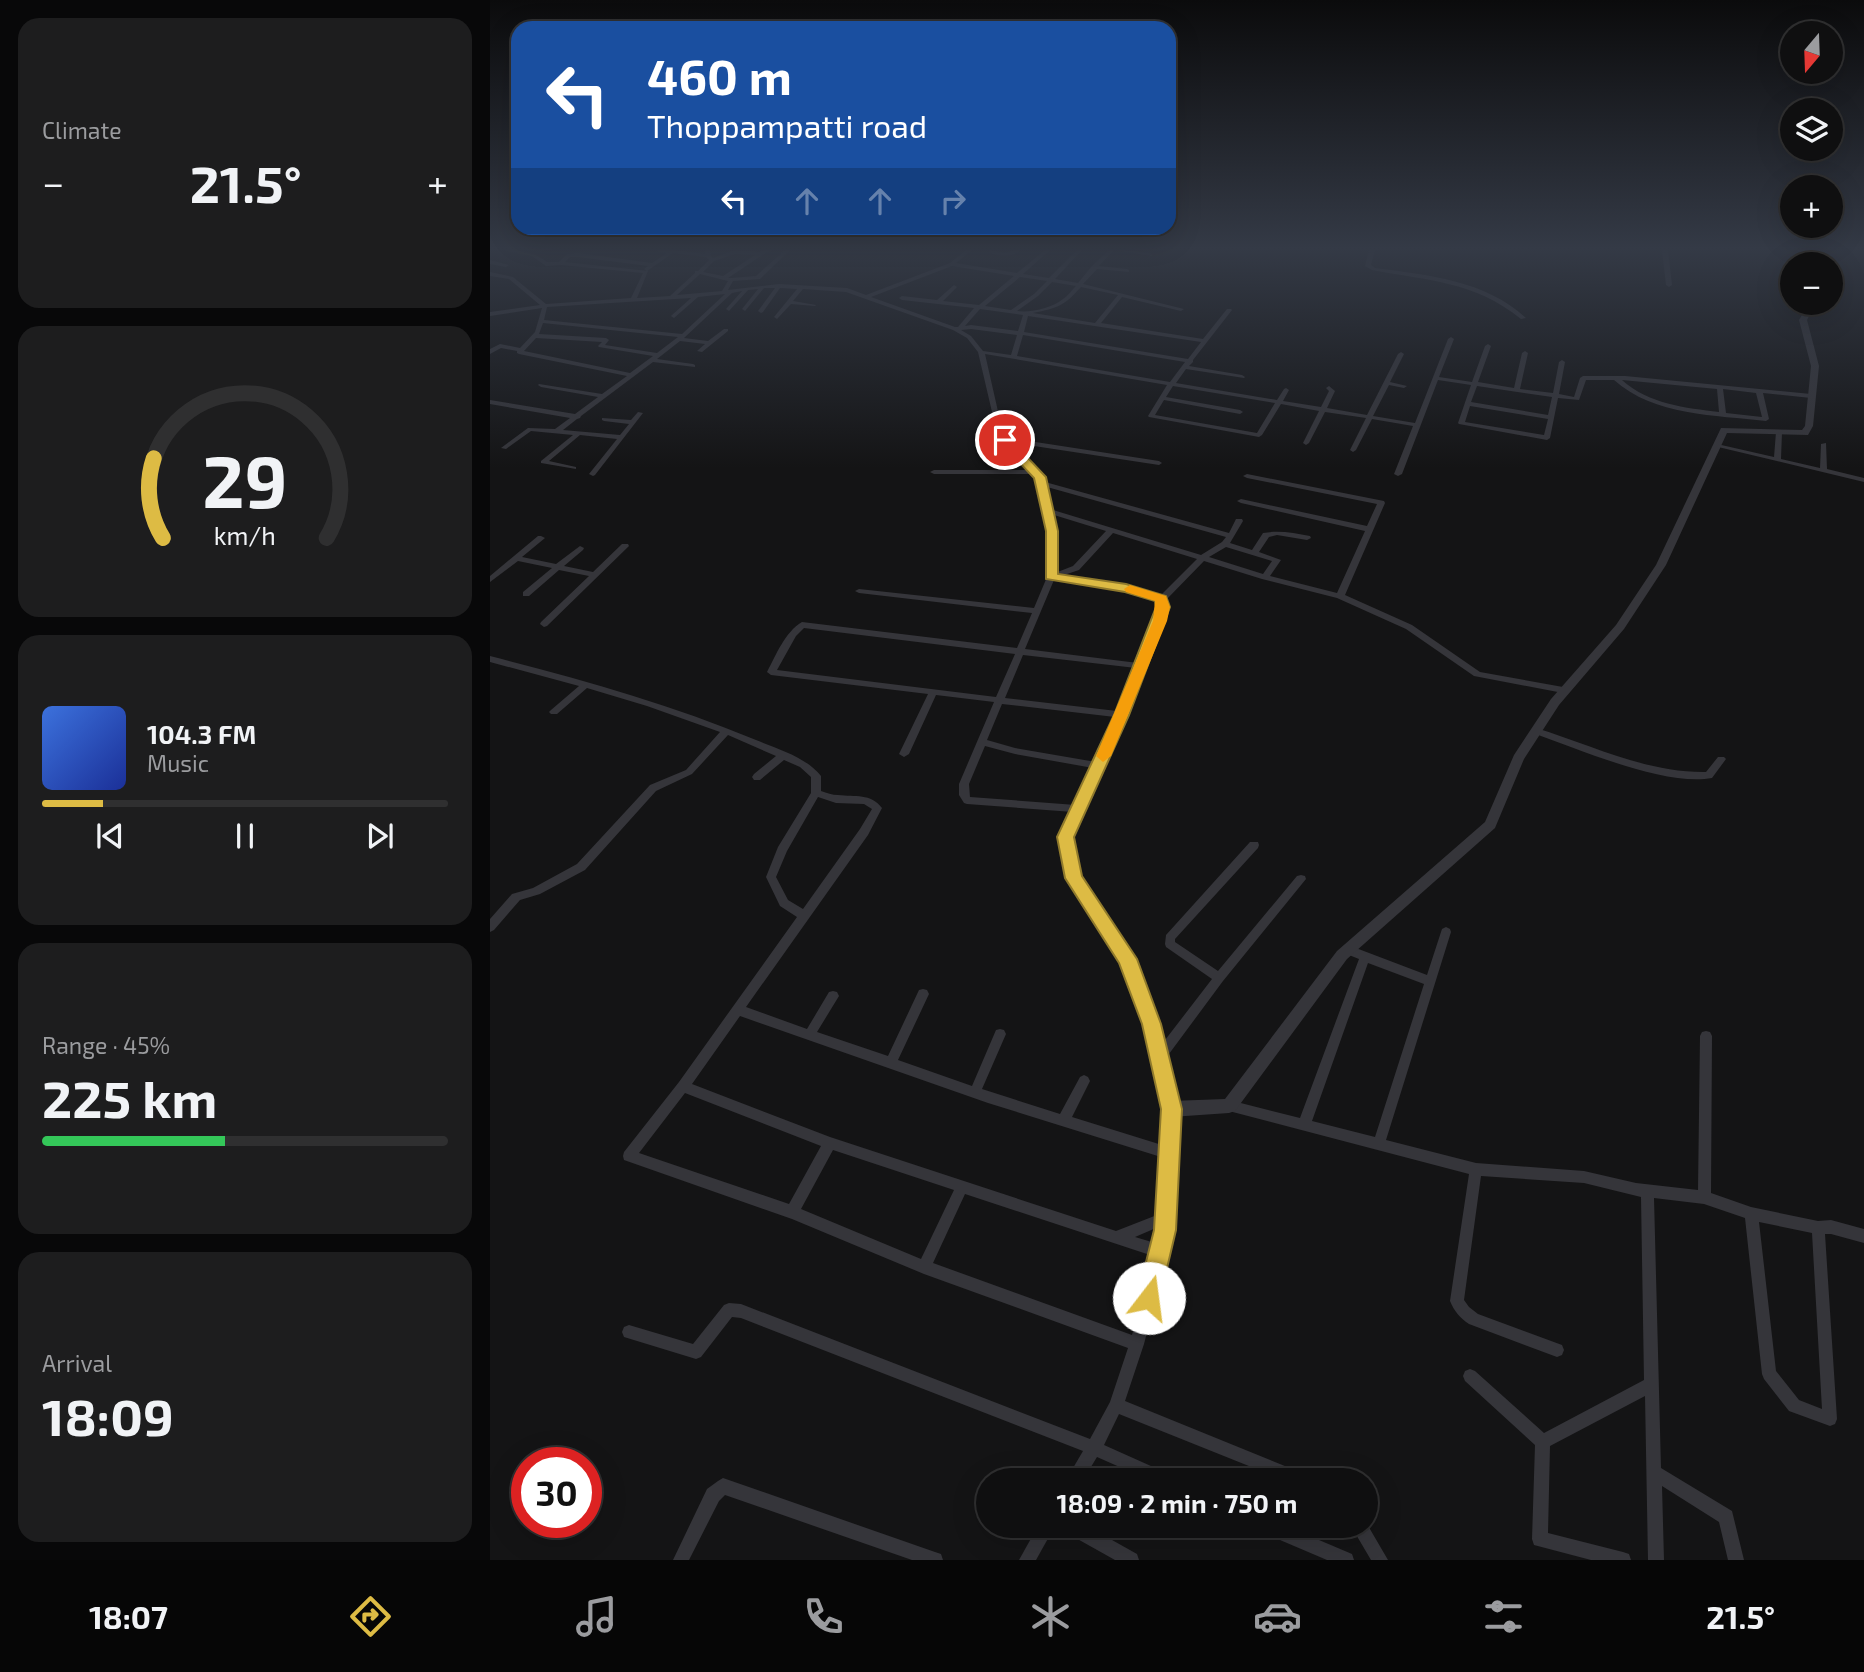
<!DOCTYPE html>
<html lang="en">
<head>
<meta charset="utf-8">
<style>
  body { margin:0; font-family:"Exo 2",sans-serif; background:#1d1d1e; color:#f1f3f6; height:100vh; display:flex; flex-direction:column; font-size:26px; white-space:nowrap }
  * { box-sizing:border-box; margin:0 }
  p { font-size:23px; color:#9b9c9f }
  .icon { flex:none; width:38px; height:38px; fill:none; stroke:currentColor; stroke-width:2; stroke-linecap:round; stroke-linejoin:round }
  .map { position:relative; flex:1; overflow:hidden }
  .panel { display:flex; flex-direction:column; gap:18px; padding:18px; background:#080809; width:490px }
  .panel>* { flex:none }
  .top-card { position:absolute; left:21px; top:21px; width:665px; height:214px; border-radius:21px; box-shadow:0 7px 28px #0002,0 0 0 2px #2f2f30; background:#1a4fa0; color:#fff; overflow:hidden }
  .needle { width:46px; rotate:199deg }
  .buttons { position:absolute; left:1290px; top:21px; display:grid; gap:14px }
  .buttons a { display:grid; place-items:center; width:63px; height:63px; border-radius:50%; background:#0f0f10; box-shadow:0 7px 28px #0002,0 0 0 2px #2f2f30; font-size:35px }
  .speed { position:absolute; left:21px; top:1447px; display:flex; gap:14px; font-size:35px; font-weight:700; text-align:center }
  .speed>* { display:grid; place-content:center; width:91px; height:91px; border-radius:50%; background:#0f0f10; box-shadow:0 7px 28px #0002,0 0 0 2px #2f2f30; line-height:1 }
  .speed .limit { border:10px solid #d22; background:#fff; color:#111 }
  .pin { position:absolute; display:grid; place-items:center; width:60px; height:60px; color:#fff; margin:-30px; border:4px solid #fff; border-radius:50%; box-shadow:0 2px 7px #0007 }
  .me { position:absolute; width:77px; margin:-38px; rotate:15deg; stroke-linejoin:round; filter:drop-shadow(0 0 5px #0008) }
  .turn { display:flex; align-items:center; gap:24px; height:147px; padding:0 21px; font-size:32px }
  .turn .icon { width:91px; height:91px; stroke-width:2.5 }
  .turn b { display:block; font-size:49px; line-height:60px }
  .lanes { display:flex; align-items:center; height:66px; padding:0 21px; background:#0003; justify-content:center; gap:35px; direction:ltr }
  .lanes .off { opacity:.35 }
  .big { font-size:52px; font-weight:700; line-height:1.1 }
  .panel .card { flex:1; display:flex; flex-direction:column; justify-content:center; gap:10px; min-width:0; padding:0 24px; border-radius:21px; background:#1d1d1e }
  .panel .dial { align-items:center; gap:0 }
  .dial svg { height:182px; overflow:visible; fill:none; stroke:#2f2f30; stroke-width:7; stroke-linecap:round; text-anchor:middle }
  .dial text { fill:#f1f3f6; stroke:none }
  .song { display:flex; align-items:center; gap:21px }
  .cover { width:84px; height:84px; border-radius:10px; background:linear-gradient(135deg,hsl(220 70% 55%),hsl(230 70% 35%)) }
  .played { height:7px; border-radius:4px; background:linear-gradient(90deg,#db4 15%,#2f2f30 15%) }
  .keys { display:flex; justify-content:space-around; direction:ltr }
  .heat { display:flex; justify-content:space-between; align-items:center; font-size:38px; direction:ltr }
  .charge { height:10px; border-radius:5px; background:linear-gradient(90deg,#34c759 45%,#2f2f30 0) }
  .trip { position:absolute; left:486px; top:1468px; width:402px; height:70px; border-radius:35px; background:#0f0f10; box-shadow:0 7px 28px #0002,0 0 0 2px #2f2f30; font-weight:700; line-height:70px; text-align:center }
  .menu { display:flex; height:112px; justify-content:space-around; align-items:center; background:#060606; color:#9b9c9f }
  .menu .icon { width:49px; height:49px }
  .menu .on { color:#db4 }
  .menu b { font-size:32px; color:#f1f3f6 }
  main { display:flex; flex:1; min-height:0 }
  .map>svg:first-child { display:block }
</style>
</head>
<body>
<main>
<section class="panel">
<div class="card"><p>Climate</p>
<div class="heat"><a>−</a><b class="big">21.5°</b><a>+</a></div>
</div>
<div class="card dial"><svg viewBox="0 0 100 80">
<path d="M14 69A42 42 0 1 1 86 69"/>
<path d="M14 69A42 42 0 0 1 10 34" stroke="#db4"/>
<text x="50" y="56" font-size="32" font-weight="700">29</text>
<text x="50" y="72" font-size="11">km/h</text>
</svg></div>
<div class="card">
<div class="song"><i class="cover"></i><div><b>104.3 FM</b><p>Music</p></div></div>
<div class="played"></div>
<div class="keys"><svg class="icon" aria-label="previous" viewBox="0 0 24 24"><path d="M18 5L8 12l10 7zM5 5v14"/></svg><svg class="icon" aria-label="pause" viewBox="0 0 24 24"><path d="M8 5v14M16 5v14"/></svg><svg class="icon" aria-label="next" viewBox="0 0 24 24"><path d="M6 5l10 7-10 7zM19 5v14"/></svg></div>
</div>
<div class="card"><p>Range · 45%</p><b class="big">225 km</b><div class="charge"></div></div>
<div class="card"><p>Arrival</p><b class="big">18:09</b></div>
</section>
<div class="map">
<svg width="1374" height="1560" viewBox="0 0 1374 1560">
  <rect width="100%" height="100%" fill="#141415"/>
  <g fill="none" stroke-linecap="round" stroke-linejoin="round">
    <!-- minor -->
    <g fill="#35353a" fill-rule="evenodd">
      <path d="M 12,250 C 29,249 44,252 57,262 L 69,262 L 77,254 L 88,253 L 162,263 L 177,253 L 167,251 L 167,250 L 184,250 L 215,254 L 216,250 L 220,250 L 221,256 L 223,258 L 245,250 L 269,252 L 273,250 L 286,250 L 277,252 L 238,278 L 241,278 L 266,276 L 295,250 L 300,250 L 270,279 L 243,281 L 238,290 L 289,284 L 357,288 L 376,295 L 460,263 L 476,250 L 482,250 L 466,263 L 527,273 L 555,250 L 560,250 L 533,274 L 559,278 L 587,250 L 592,250 L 565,279 L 588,283 L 602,266 L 619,250 L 634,250 L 660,253 L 662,254 L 662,256 L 624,250 L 609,266 L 637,269 L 639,270 L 639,272 L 607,269 L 593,284 L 694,309 L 691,311 L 632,297 L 611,323 L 713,339 L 737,309 L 741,309 L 742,310 L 703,360 L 703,362 L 699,366 L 752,375 L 755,377 L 754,378 L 696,369 L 686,383 L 787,400 L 794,389 L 796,388 L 799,390 L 793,401 L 831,407 L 839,391 L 836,388 L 839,386 L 845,391 L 837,408 L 877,415 L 908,354 L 911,352 L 914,354 L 900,382 L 917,386 L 914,388 L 899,385 L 883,416 L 925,423 L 958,339 L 961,337 L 964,339 L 949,377 L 982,382 L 995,346 L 998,344 L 1001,346 L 988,382 L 1024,388 L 1032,353 L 1035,351 L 1038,353 L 1030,389 L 1063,393 L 1069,362 L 1072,360 L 1075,362 L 1069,394 L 1084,397 L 1090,378 L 1093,376 L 1135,376 L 1321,394 L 1324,396 L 1321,398 L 1273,393 L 1279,419 L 1276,421 C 1226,415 1164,416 1124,380 L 1096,380 L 1089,400 L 1068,398 L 1060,438 L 1057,440 L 969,424 L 968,423 L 981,385 L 948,380 L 912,474 L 908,476 L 904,474 L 923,426 L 882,419 L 866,450 L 863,452 L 860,450 L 876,418 L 835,412 L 819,443 L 816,445 L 813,443 L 829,411 L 791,404 L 772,435 L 769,437 L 659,417 L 658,416 L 677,385 L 495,354 L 512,429 L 519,438 L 669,461 L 672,463 L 669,465 L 524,443 L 544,464 L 555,482 L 739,533 L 746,519 L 752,519 L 753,521 L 740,543 L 762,550 L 773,533 C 789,530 804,533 820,536 L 821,538 L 817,540 L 787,535 L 779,537 L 769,552 L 791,560 L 780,576 L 847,593 L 875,531 L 751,503 L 747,501 L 751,499 L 877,526 L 887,504 L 757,478 L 753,476 L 757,474 L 894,501 L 895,503 L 855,595 L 922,625 L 990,672 L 1073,687 L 1077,690 L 1073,693 L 984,676 L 916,629 L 847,598 L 772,579 L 714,561 L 676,600 L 677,607 L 674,621 L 614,766 L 581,837 L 588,877 L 641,956 L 668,1024 L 672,1044 L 722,979 L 676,947 L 675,944 L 676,935 L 760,842 L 768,842 L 769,845 L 768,848 L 685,939 L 685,942 L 728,971 L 807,876 L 811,875 L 815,876 L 816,879 L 733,981 L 676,1058 L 687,1109 L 680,1215 L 682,1218 L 680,1223 L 678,1252 L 654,1344 L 635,1401 L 817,1475 L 820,1480 L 794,1480 L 629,1414 L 614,1445 L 681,1475 L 684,1480 L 659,1480 L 607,1457 L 593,1480 L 576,1480 L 593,1451 L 251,1318 L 242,1317 L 211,1357 L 206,1359 L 134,1337 L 132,1332 L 134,1327 L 139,1325 L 203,1344 L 234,1305 L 239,1303 L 251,1304 L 600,1439 L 620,1402 L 638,1348 L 434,1274 L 302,1219 L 134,1160 L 133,1156 L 134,1152 L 189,1082 L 307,917 L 290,906 L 276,877 L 288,847 L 321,793 L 321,777 L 310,767 L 294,760 L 270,780 L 264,780 L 262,777 L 264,774 L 286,756 L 238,735 L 202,774 L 166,791 L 95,870 L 50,894 L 30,900 L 4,930 L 0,932 L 0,919 L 22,894 L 43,888 L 87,864 L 160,785 L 196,770 L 230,732 L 157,706 L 97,688 L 67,714 L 61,714 L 59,712 L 61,710 L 89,686 L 0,662 L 0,656 C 90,679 180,704 266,740 C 288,749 316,757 331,776 L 331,791 C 337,793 342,795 348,795 C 365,797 381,793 392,808 L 378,835 L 256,1007 L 317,1029 L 339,992 L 343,991 L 347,992 L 349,996 L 327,1032 L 398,1056 L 429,990 L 433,989 L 437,990 L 439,994 L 408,1060 L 482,1086 L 506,1030 L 510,1029 L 514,1030 L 516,1034 L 492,1089 L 570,1114 L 590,1077 L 594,1075 L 598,1077 L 600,1081 L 582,1117 L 672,1145 L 675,1109 L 656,1024 L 632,961 L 578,878 L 571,837 L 583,812 L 477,804 L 474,803 L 469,795 L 469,784 L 504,702 L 446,695 L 419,754 L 414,757 L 409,754 L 438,694 L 281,675 L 277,672 C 286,655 295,632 312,622 L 527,648 L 542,613 L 369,593 L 365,591 L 369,589 L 544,608 L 557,577 L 558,540 L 554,503 L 544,474 L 444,474 L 440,472 L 444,470 L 541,470 L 514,441 L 506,429 L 488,352 L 477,338 L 463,330 L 356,292 L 313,289 L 303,301 L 326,305 L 325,306 L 301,304 L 287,319 L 284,317 L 307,289 L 290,288 L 273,312 L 271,313 L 268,311 L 285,288 L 274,288 L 255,311 L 252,309 L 268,289 L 258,290 L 239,311 L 236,309 L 252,291 L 242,293 L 194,338 L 218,341 L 234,329 L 238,329 L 238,331 L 212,352 L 207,351 L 215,344 L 190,341 L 167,359 L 203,364 L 205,365 L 205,367 L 163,362 L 91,416 L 90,418 L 87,419 L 73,430 L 130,435 L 139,424 L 114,421 L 112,420 L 112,418 L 141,420 L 148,412 L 153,413 L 105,475 L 103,476 L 99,474 L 127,439 L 90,435 L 59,461 L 86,467 L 86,469 L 51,463 L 51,461 L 83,435 L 41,431 L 16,449 L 11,448 L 38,428 L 65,429 L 80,418 L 0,404 L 0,400 L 85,414 L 108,397 L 51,387 L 48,385 L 49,384 L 112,394 L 137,376 L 29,354 L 27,353 L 27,351 L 11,348 L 0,354 L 0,349 L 10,344 L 30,348 L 45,332 L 52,308 L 0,316 L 0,312 L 50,305 L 19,279 L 0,276 L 0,272 L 23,277 L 56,304 L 141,298 L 153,273 L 71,265 L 56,266 L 42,256 ZM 183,253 L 216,257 L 219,260 L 208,271 L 205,271 L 205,273 L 180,296 L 147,298 L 158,271 L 75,262 L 80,257 L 88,257 L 158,266 L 154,269 L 157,271 ZM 245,254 L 265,255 L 233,276 L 213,272 L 224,261 ZM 462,266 L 524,276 L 489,305 L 453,301 L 467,287 L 464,285 L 447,300 L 412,296 L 409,298 L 412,300 L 484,308 L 468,327 L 465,327 L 381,297 ZM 210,274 L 238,281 L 232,291 L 187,295 ZM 530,277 L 557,281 L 544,294 L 521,310 L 495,306 ZM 562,282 L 586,286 C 582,290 578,296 573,299 C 562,308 541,313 527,311 L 548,296 ZM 591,287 L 628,295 L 605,323 L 543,313 C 568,308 574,306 591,287 ZM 235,294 L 192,334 L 54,320 L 57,307 L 201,298 L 182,315 L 181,316 L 184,318 L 208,297 ZM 490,309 L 533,315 L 528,331 L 481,325 L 475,326 ZM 538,316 L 711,342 L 698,359 L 534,332 ZM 53,323 L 188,337 L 167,353 L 115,345 L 119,340 L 116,338 L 49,334 ZM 481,329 L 527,335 L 521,355 L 493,351 L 481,336 L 471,330 ZM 533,335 L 695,362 L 680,382 L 527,356 ZM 46,338 L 112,342 L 108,346 L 109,347 L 163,356 L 140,373 L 34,351 ZM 1132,380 L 1227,389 L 1229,412 C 1196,408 1158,404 1132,380 ZM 683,386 L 785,403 L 767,433 L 665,415 L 674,400 L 750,414 L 753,412 L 750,410 L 676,397 ZM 987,386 L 1062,397 L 1058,415 L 981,402 ZM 1233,389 L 1266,393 L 1272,417 L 1236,413 ZM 980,406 L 1058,419 L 1054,435 L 975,422 ZM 557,487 L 736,537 L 732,542 L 711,555 L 563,510 ZM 564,515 L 616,531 L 583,566 L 565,573 L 565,540 ZM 623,533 L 707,559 L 670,596 L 636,586 L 571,576 L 589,570 ZM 736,547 L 782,561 L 773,574 L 719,557 ZM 564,580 L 635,590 L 668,600 C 671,621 656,644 648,663 L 535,649 ZM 314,628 L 525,654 L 506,697 L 287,670 L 306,636 ZM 533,655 L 646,668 L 627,711 L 515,698 ZM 512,704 L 625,717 L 606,762 L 525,748 L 497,740 ZM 495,746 L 525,754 L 603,768 L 586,805 L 480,797 L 479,784 ZM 328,797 L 346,803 L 374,804 L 382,809 L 370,829 L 313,909 L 298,900 L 286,877 L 297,851 ZM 250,1016 L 498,1103 L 671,1157 L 667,1215 L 626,1231 L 340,1137 L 202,1084 ZM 195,1093 L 331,1146 L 299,1204 L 149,1153 ZM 343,1150 L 464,1190 L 431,1259 L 311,1209 ZM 475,1194 L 663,1256 L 642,1335 L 443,1263 ZM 666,1228 L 665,1243 L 645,1237 Z"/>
      <path d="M 500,250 L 515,253 L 525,250 L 531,250 C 521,258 511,256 499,253 Z"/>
      <path d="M 879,250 L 885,250 L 881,265 L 885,268 C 938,275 995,280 1036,318 L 1031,319 C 984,281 939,281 882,270 L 875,266 Z"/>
      <path d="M 1172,250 L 1178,250 L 1182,285 L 1179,287 L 1176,285 Z"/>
      <path d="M 1303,250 L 1319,250 L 1321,251 L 1318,253 Z"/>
      <path d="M 0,260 L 19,265 L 16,267 L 0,264 Z"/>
      <path d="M 1289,430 L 1292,432 L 1291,459 L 1330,468 L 1331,444 L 1336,443 L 1337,469 L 1374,478 L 1374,482 L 1224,446 L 1227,444 L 1284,457 L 1286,432 Z"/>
      <path d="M 48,536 L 51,536 L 55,538 L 32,557 L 66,564 L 90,546 L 94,548 L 93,550 L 74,566 L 103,572 L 132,544 L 138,544 L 139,546 L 57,626 L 54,627 L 50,624 L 51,622 L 99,576 L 69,570 L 39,596 L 33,596 L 33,592 L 62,568 L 28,561 L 0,582 L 0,576 Z"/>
      <path d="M 1046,728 C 1101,745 1157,773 1216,772 L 1228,757 L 1234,757 L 1236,759 L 1222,778 C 1176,787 1088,749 1043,733 L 1041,731 L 1043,729 Z"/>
      <path d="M 956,927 L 960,929 L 961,932 L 896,1140 L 986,1163 L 1094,1171 L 1146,1183 L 1208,1190 L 1210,1036 L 1212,1032 L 1216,1031 L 1220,1032 L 1222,1036 L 1221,1193 L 1261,1207 L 1328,1221 L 1341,1220 L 1374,1229 L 1374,1243 L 1341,1234 L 1335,1234 L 1347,1419 L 1345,1424 L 1340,1426 L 1299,1411 L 1274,1379 L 1272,1374 L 1255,1218 L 1214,1204 L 1164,1198 L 1171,1468 L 1242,1511 L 1254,1560 L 1238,1560 L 1229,1522 L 1172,1486 L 1174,1560 L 1158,1560 L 1155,1396 L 1060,1446 L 1058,1533 L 1133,1552 L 1139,1554 L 1141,1560 L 1101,1560 L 1044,1545 L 1042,1539 L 1045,1445 L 975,1381 L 973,1376 L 975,1371 L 980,1369 L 985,1371 L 1054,1433 L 1154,1380 L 1151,1197 L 1094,1183 L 991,1176 L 974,1300 L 979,1307 L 988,1314 L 1072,1345 L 1074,1350 L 1072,1355 L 1067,1357 L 979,1324 C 970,1318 964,1311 960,1301 L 979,1174 L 735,1110 L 733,1106 L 735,1102 L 739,1100 L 810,1118 L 869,959 L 854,953 L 852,950 L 854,947 L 858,945 L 937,975 L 951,932 L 952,929 ZM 878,963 L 934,984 L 885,1137 L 822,1121 ZM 1269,1222 L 1322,1233 L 1332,1409 L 1309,1400 L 1286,1371 Z"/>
      <path d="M 233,1478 L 445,1552 L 451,1554 L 453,1560 L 422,1560 L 235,1495 L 229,1501 L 199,1560 L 183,1560 L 217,1489 L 228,1481 Z"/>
      <path d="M 877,1524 L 898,1560 L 881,1560 L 861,1526 L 877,1526 Z"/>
      <path d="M 548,1526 L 565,1526 L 546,1560 L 529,1560 Z"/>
      <path d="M 573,1526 L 597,1526 L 647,1554 L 649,1560 L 625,1560 L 575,1532 Z"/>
      <path d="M 769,1526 L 796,1526 L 862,1554 L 864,1560 L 837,1560 L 771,1532 Z"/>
    </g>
    <!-- tertiary -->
    <g fill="#35353a" fill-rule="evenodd">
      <path d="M 1317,250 L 1325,250 L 1317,254 L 1320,264 L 1314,264 L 1310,253 Z"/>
      <path d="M 1319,303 L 1326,303 L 1317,320 L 1329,366 L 1323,426 L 1318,435 L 1237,433 L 1176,565 L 1134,629 L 1069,705 L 1034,759 L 1005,828 L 857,959 L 745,1111 L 739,1113 L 681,1117 L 675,1114 L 673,1109 L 675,1104 L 681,1101 L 735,1099 L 847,951 L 995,822 L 1024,755 L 1061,699 L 1126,625 L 1166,565 L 1231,428 L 1312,430 L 1315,426 L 1321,366 L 1309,320 Z"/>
    </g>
  </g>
  <!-- sky -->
  <linearGradient id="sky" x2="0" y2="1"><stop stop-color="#0b0b0c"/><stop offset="0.53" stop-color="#343a46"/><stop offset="1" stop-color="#343a46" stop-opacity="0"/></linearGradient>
  <rect width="1374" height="468" fill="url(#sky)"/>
  <!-- route -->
  <path fill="#db4" stroke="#907a2c" stroke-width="2" d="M 511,438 L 519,438 L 556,477 L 568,531 L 568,574 L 636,584 L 676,596 L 680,607 L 639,715 L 584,837 L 592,876 L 647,959 L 671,1024 L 692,1109 L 686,1230 L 670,1298 L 667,1306 L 659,1310 L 651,1306 L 647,1298 L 664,1230 L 671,1109 L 652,1024 L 629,963 L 575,878 L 567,837 L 624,715 L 666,607 L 665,601 L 635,592 L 556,579 L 556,531 L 544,478 L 511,443 Z"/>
  <!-- slow -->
  <path fill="#f59e0b" d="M 640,585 L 676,596 L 680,607 L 677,621 L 621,756 L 613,762 L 606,756 L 663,621 L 665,601 L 636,592 L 634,589 Z"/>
</svg>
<div class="buttons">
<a><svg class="needle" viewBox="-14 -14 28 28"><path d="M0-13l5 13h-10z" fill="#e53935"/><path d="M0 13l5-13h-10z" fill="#9b9c9f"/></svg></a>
<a><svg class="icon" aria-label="layers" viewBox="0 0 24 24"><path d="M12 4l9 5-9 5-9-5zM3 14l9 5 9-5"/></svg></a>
<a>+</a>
<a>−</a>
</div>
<div class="speed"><div class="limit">30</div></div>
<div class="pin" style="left:515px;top:440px;background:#d93025"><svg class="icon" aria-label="arrive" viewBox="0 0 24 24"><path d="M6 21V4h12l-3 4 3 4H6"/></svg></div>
<svg class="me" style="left:659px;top:1298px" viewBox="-20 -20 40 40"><circle r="19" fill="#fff"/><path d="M0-13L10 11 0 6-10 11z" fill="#db4"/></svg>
<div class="trip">18:09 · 2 min · 750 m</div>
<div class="top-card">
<div class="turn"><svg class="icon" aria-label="left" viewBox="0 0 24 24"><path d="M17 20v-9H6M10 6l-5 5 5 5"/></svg><div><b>460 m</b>Thoppampatti road</div></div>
<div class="lanes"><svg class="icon" aria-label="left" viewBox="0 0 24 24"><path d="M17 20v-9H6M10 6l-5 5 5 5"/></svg><svg class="icon off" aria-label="ahead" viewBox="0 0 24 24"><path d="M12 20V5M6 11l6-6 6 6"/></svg><svg class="icon off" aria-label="ahead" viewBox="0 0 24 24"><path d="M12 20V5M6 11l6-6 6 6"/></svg><svg class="icon off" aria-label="right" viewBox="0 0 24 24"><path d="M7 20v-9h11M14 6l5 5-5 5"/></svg></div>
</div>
</div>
</main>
<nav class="menu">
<b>18:07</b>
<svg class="icon on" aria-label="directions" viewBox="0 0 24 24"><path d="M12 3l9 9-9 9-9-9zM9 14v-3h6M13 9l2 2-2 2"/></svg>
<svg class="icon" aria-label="music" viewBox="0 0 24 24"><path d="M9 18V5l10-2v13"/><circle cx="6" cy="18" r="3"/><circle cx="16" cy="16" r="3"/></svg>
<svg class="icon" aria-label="phone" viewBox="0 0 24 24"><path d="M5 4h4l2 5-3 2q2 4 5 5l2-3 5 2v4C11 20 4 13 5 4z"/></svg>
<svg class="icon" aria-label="climate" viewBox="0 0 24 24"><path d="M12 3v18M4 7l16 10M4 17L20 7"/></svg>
<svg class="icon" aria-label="car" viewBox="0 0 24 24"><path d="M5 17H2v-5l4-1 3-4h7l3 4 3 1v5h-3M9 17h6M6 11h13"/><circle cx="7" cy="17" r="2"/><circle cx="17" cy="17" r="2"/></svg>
<svg class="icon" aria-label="filters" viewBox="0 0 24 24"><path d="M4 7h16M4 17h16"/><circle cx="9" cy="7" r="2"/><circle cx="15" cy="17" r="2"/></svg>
<b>21.5°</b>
</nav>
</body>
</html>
